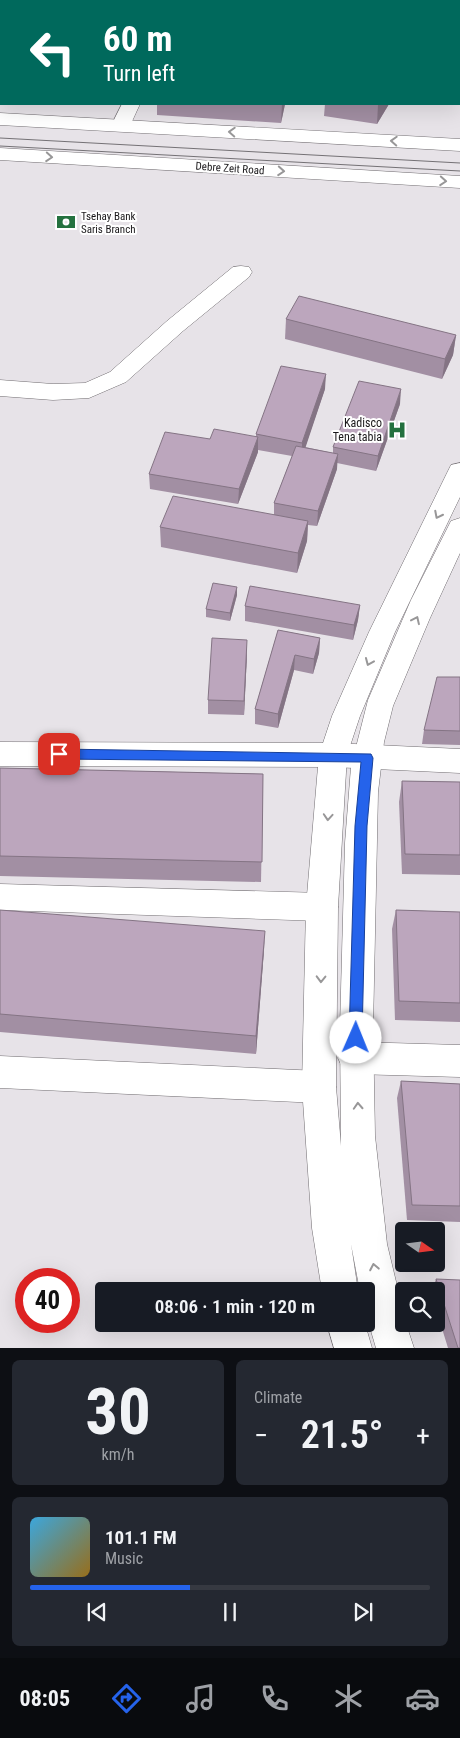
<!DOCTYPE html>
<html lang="en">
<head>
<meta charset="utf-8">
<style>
  body { margin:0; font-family:"Roboto Condensed",sans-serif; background:#242831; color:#f1f3f6; height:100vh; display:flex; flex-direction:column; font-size:19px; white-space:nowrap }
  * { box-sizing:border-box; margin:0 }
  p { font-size:16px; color:#9ea1a6 }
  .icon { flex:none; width:28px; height:28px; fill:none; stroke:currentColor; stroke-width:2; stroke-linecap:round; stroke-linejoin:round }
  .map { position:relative; height:1348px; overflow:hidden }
  .drawer { display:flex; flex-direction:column; gap:12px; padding:12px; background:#0d0f14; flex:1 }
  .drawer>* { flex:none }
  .top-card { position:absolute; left:0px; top:0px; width:460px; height:105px; box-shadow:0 5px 20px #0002; background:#00695c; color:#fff; overflow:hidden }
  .needle { width:32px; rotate:104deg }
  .buttons { position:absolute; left:395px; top:1222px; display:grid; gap:10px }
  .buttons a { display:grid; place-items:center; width:50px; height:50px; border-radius:5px; background:#171b24; box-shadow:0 5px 20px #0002; font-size:25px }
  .speed { position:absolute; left:15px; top:1268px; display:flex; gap:10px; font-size:25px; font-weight:700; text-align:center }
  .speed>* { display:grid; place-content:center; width:65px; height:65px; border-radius:50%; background:#171b24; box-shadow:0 5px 20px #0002; line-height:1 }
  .speed .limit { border:8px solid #d22; background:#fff; color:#111 }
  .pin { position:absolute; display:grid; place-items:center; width:42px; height:42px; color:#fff; margin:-21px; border-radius:10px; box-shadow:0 2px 8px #0006 }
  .me { position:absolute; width:55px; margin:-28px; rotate:1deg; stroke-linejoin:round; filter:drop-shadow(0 0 4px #0008) }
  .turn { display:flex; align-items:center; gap:18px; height:105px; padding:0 20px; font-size:22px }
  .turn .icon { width:65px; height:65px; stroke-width:2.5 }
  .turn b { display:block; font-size:35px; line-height:42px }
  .big { font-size:38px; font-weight:600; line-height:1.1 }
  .drawer .tile { flex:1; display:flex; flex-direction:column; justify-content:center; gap:8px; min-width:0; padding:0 18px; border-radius:8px; background:#242831 }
  .drawer .dial { align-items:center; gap:0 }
  .dial b { font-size:65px; line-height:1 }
  .song { display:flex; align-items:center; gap:15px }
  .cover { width:60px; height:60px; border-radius:8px; background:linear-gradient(135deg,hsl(200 70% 55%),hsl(40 70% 35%)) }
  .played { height:5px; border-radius:2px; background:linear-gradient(90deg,#2563eb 40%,#363941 40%) }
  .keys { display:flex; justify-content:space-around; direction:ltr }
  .heat { display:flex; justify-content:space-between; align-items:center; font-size:28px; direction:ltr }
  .drawer .tiles { flex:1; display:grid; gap:12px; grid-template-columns:1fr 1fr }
  .tile:last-child { grid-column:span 2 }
  .trip { position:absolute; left:95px; top:1282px; width:280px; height:50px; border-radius:5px; background:#171b24; box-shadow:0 5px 20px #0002; font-weight:600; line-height:50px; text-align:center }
  .menu { display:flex; height:80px; justify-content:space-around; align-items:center; background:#090b0e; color:#9ea1a6 }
  .menu .icon { width:35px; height:35px }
  .menu .current { color:#2563eb }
  .menu b { font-size:22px; color:#f1f3f6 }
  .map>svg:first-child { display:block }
</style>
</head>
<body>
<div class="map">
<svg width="460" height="1348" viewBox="0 0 460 1348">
  <rect width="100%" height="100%" fill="#e7e3e8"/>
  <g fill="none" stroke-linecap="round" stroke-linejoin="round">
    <!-- street casing -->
    <g stroke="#716d71" stroke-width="1">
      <g id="street">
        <path d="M 122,104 L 140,104 L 128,130 L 114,130 L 111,126 Z"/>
        <path d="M 241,266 L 249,267 L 252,272 L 249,277 L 183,331 L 126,382 L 89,398 L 53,400 L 0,396 L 0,380 L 53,384 L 85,383 L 110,372 L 167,321 L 233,267 Z"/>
        <path d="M 0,742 L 333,743 L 460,749 L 460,773 L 333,767 L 0,766 Z"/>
        <path d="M 0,884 L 322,893 L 333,897 L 338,907 L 333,917 L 322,921 L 0,910 Z"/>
        <path d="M 355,1042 L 460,1045 L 460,1077 L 355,1074 L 343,1069 L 338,1058 L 343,1047 Z"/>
        <path d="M 0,1056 L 319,1071 L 331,1076 L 336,1087 L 331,1098 L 319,1103 L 0,1088 Z"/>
      </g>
    </g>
    <!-- secondary casing -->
    <g stroke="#716d71" stroke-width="1">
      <g id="secondary">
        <path d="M 460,463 L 460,497 L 395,632 L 360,716 L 347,755 L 338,907 L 336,1087 L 341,1146 L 340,1028 L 345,843 L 351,767 L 368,700 L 411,600 L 451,521 L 460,518 L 460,553 L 430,618 L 393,706 L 384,742 L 378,792 L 373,1028 L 375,1136 L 387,1244 L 404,1315 L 404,1324 L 406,1324 L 414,1348 L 376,1348 L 366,1314 L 366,1291 L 360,1291 L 351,1244 L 358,1291 L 322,1291 L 312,1228 L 302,1087 L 306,907 L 319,755 L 332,716 L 369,632 L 448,471 L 451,465 Z"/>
        <path d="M 327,1324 L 365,1324 L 372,1348 L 334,1348 Z"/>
      </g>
    </g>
    <!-- primary casing -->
    <g stroke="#716d71" stroke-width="1">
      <g id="primary">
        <path d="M 0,113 L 460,139 L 460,151 L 0,125 Z"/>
        <path d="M 0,148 L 460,176 L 460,188 L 0,160 Z"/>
      </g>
    </g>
    <!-- street -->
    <use href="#street" fill="#fff" fill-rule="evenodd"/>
    <!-- secondary -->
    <use href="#secondary" fill="#fff" fill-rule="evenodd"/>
    <!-- primary -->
    <use href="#primary" fill="#fff" fill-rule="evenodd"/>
    <!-- tram -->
    <g stroke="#747175" stroke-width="1">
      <path d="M 0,138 L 460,163"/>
      <path d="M 0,146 L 460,171"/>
    </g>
  </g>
  <!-- wall -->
  <g fill="#a28fa3">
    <rect x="0" y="49" width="1" height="31"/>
    <path d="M 157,104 L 285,104 L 281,123 L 157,115 Z"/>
    <path d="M 325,104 L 389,104 L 377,124 L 324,116 Z"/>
    <path d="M 286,319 L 456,335 L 453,355 L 442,379 L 285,339 Z"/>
    <path d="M 325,389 L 305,447 L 333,453 L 333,447 L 400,404 L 376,471 L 337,463 L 337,469 L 317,526 L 308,525 L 307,541 L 297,573 L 161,547 L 160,527 L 274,515 L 274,503 L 292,456 L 258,450 L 258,452 L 238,504 L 150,489 L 149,474 L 210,439 L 256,437 L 256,434 Z"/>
    <path d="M 237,587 L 237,595 L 230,621 L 206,617 L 206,609 Z"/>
    <path d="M 360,605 L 358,620 L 353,640 L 245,621 L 245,606 Z"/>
    <path d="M 278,630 L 320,638 L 319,653 L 313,674 L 294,670 L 278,728 L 255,724 L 255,709 Z"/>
    <path d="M 247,654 L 244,715 L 208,714 L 208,700 Z"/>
    <path d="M 460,677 L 460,745 L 422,744 L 424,730 Z"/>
    <path d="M 0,768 L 263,774 L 261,882 L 0,876 Z"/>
    <path d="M 402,781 L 460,782 L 460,875 L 402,874 L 399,802 Z"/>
    <path d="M 0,910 L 264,950 L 256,1054 L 0,1032 Z"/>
    <path d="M 396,910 L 460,912 L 460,1022 L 395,1020 L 392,929 Z"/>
    <path d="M 401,1081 L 460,1084 L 460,1222 L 407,1220 L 397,1098 Z"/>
    <path d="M 436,1279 L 460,1348 L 448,1348 L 436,1309 L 436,1291 L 432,1291 Z"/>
  </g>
  <!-- shaded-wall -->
  <g fill="#847484">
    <path d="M 282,104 L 285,104 L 281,123 Z"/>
    <path d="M 379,104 L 389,104 L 377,124 L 378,105 Z"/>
    <path d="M 456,335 L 453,355 L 442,379 L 445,359 Z"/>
    <path d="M 326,374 L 325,389 L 302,458 L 302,443 Z"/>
    <path d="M 401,389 L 400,404 L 376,471 L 378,456 Z"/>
    <path d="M 258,437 L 258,452 L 238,504 L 239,489 Z"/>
    <path d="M 338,454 L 337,469 L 317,526 L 318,511 Z"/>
    <path d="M 308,521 L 307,541 L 297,573 L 298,553 Z"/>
    <path d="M 237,587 L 237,595 L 230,621 L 230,613 Z"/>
    <path d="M 360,605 L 358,620 L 353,640 L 354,625 Z"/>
    <path d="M 320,638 L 319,653 L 313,674 L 314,659 Z"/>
    <path d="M 247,640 L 247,654 L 244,715 L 244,701 Z"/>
    <path d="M 295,655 L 294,670 L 278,728 L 278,714 Z"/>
    <path d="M 265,931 L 264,950 L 256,1054 L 256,1036 Z"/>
  </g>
  <!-- building -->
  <g fill="#bca6bd" stroke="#847484">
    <rect x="0" y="49" width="1" height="17"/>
    <path d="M 299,296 L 456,335 L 445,359 L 286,319 Z"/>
    <path d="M 281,366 L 326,374 L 302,443 L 256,434 Z"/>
    <path d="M 359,381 L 401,389 L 378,456 L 333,447 Z"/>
    <path d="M 214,429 L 258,437 L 239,489 L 149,474 L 165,432 L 210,439 Z"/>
    <path d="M 296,446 L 338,454 L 318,511 L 274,503 Z"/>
    <path d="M 173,496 L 308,521 L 298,553 L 160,527 Z"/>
    <path d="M 213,583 L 237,587 L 230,613 L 206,609 Z"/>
    <path d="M 250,586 L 360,605 L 354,625 L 245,606 Z"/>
    <path d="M 278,630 L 320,638 L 314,659 L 295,655 L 278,714 L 255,709 Z"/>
    <path d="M 212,638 L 247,640 L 244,701 L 208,700 Z"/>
    <path d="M 437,677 L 460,677 L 460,731 L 424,730 Z"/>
    <path d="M 0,768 L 263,774 L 262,862 L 0,856 Z"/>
    <path d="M 402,781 L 460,782 L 460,855 L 405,854 Z"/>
    <path d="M 0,910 L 265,931 L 256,1036 L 0,1014 Z"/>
    <path d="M 396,910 L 460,912 L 460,1003 L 399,1001 Z"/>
    <path d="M 401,1081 L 460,1084 L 460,1206 L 412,1205 Z"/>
    <path d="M 436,1279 L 460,1280 L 460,1348 L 458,1348 Z"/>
  </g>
  <!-- one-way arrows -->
  <defs><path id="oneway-chevron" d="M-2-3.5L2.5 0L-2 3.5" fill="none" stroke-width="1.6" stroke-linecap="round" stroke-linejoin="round" transform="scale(1.25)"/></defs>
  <g stroke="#989798">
    <use href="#oneway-chevron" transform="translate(232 132) rotate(-177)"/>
    <use href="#oneway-chevron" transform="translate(394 141) rotate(-177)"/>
    <use href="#oneway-chevron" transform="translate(49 157) rotate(4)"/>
    <use href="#oneway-chevron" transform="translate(281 171) rotate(4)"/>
    <use href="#oneway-chevron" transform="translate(443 181) rotate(4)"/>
    <use href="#oneway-chevron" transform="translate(438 515) rotate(117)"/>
    <use href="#oneway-chevron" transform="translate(416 620) rotate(-65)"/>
    <use href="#oneway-chevron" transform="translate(369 662) rotate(113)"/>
    <use href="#oneway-chevron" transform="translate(328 817) rotate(94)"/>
    <use href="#oneway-chevron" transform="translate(321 979) rotate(91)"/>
    <use href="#oneway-chevron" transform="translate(358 1106) rotate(-93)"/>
    <use href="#oneway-chevron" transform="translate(374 1267) rotate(-101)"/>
  </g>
  <!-- route -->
  <path fill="#2563eb" stroke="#184099" d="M 59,749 L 371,754 L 373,758 L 367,826 L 362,1038 L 360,1043 L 356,1045 L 351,1043 L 349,1038 L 355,826 L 361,762 L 59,759 L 53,754 Z"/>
  <!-- icons -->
  <defs>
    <g id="bank-bare" transform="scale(1.5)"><path d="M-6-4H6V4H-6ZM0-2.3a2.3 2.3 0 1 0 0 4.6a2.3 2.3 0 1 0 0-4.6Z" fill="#24713f" stroke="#fff" stroke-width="2.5" paint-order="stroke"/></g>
    <g id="hospital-bare" transform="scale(1.5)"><path d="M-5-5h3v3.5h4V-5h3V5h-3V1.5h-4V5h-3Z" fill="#24713f" stroke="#fff" stroke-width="2.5" paint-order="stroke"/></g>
  </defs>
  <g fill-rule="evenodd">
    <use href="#bank-bare" x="66" y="222"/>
    <use href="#hospital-bare" x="397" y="430"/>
  </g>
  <g text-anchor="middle" stroke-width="4" stroke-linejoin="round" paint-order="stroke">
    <!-- far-street labels -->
    <g font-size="11" fill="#191719" stroke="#fff">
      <text transform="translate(230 168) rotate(4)" y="4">Debre Zeit Road</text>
    </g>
    <!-- far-poi labels -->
    <g font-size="11" fill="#191719" stroke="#fff" text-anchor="start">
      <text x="81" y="220">Tsehay Bank<tspan x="81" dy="13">Saris Branch</tspan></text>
    </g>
    <!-- poi labels -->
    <g font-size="12" fill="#191719" stroke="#fff" text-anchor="end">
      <text x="382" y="427">Kadisco<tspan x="382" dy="14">Tena tabia</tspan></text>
    </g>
  </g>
</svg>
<div class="buttons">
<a><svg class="needle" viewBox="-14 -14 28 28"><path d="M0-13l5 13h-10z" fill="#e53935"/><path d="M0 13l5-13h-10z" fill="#9ea1a6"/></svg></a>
<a><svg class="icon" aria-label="search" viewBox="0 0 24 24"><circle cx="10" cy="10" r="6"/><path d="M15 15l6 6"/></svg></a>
</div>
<div class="speed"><div class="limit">40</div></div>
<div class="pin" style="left:59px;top:754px;background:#d93025"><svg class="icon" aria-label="arrive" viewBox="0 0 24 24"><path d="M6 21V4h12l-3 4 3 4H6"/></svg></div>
<svg class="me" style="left:356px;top:1038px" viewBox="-20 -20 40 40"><circle r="19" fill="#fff"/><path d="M0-13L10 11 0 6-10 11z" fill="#2563eb"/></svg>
<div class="trip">08:06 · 1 min · 120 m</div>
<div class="top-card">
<div class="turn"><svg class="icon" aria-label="left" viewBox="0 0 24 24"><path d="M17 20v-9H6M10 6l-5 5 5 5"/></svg><div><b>60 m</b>Turn left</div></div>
</div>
</div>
<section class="drawer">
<div class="tiles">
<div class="tile dial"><b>30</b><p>km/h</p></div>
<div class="tile"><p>Climate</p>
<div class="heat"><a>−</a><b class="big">21.5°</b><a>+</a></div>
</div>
<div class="tile">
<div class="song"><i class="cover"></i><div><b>101.1 FM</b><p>Music</p></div></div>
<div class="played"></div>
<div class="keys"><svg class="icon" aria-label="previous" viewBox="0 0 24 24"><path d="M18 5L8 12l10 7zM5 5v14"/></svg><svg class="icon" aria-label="pause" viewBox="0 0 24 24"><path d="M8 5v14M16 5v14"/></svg><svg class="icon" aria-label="next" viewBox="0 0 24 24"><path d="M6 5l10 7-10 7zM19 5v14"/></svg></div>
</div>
</div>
</section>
<nav class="menu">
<b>08:05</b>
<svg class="icon current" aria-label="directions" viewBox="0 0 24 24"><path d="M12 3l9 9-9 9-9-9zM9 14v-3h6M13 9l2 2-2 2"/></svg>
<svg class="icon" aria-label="music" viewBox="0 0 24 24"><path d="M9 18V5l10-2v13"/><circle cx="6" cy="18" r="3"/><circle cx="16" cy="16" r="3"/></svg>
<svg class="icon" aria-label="phone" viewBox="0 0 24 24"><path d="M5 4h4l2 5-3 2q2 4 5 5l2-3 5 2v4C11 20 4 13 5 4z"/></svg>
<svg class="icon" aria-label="climate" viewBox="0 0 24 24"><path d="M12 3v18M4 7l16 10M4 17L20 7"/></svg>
<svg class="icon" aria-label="car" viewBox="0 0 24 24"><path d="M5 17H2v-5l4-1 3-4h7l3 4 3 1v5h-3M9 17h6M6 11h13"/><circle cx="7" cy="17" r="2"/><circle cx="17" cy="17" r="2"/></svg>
</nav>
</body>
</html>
